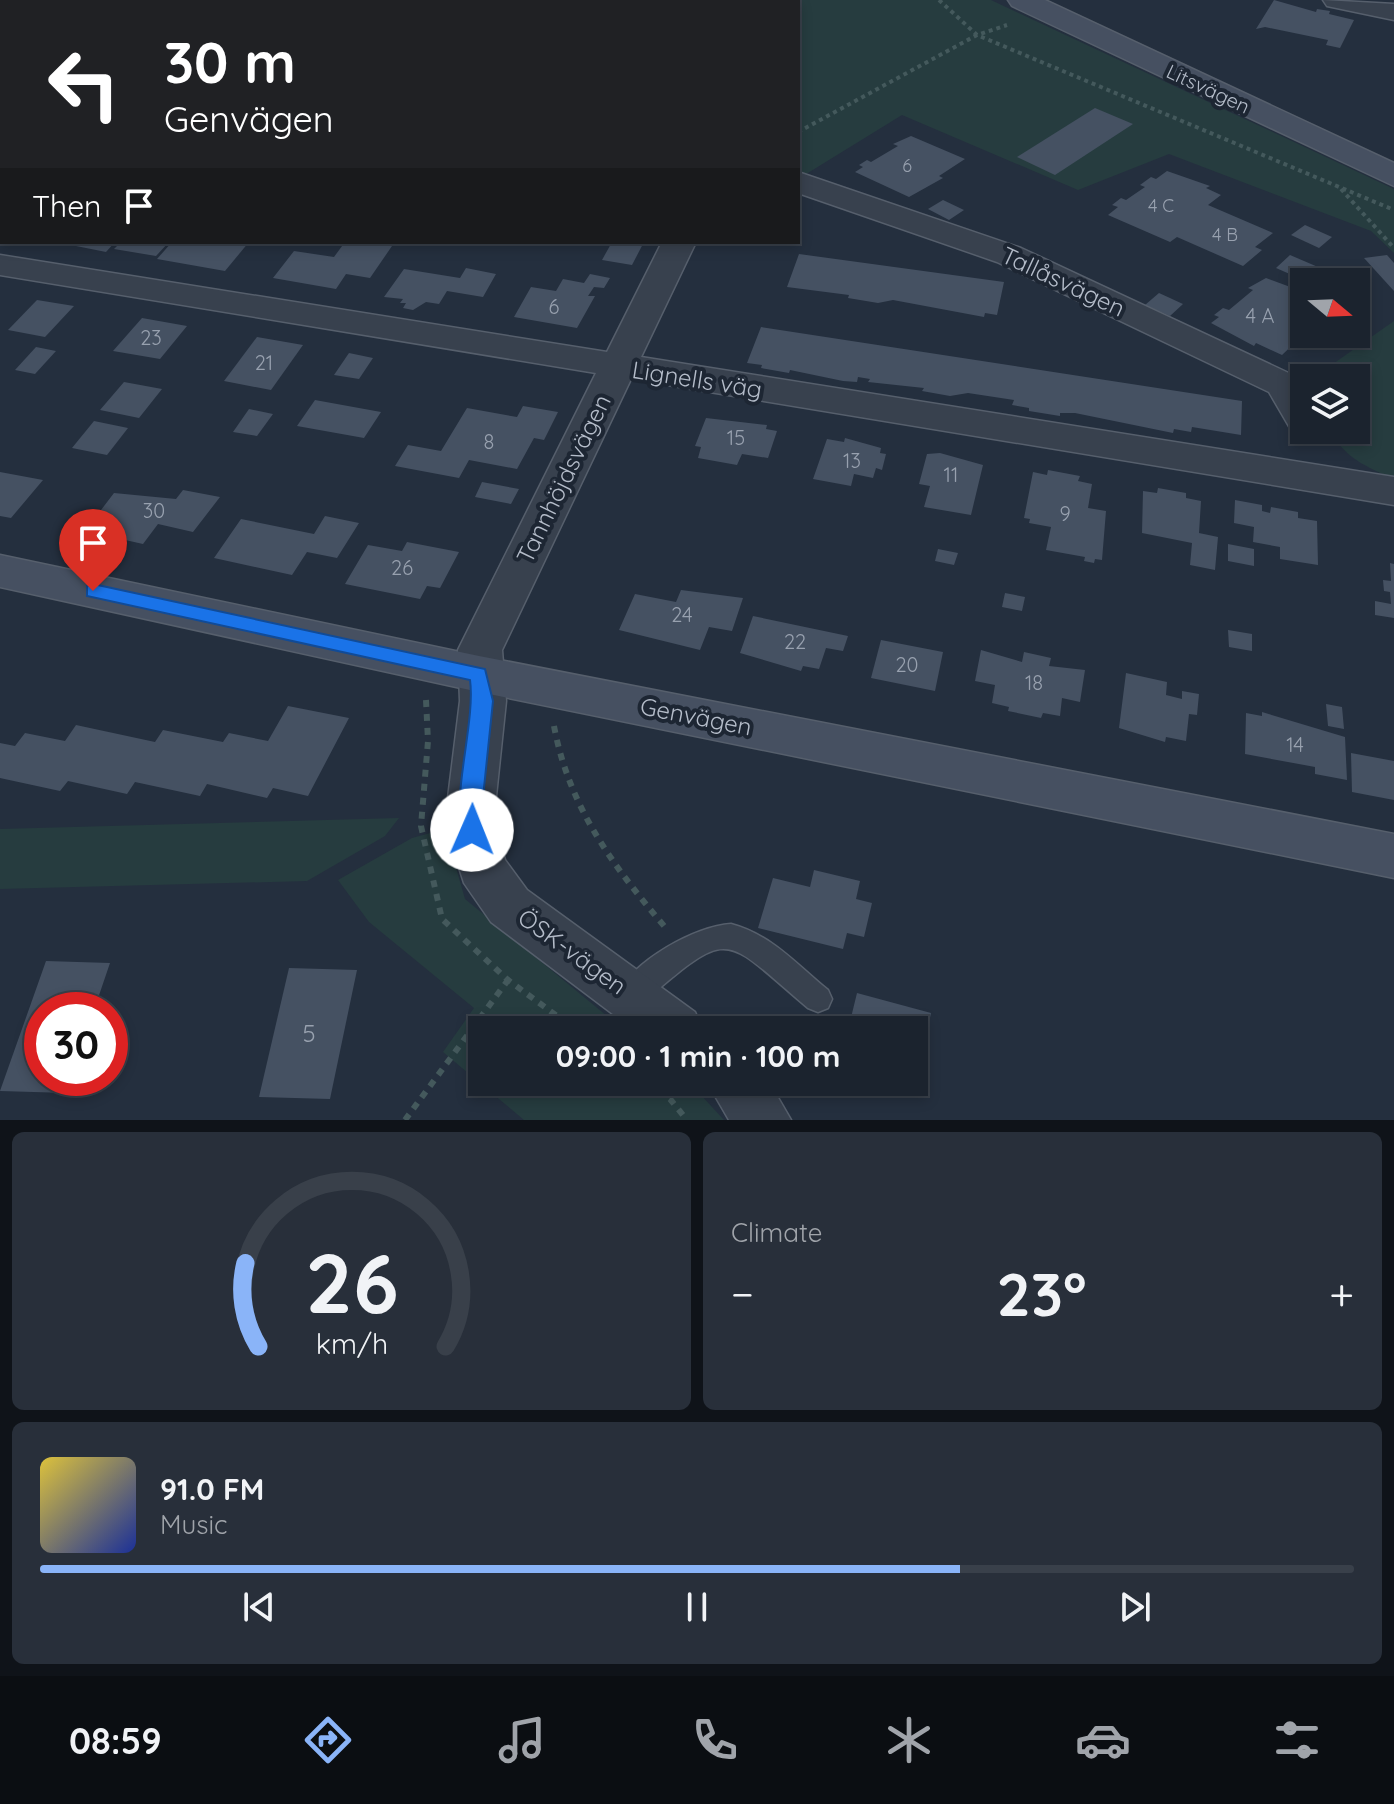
<!DOCTYPE html>
<html lang="en">
<head>
<meta charset="utf-8">
<style>
  body { margin:0; font-family:Quicksand,sans-serif; background:#282f3a; color:#f1f3f6; height:100vh; display:flex; flex-direction:column; font-size:30px; white-space:nowrap }
  * { box-sizing:border-box; margin:0 }
  p { font-size:26px; color:#a0a4aa }
  .icon { flex:none; width:44px; height:44px; fill:none; stroke:currentColor; stroke-width:2; stroke-linecap:round; stroke-linejoin:round }
  .map { position:relative; height:1120px; overflow:hidden }
  .side { display:flex; flex-direction:column; gap:12px; padding:12px; background:#0f1319; flex:1 }
  .side>* { flex:none }
  .guide { position:absolute; left:0px; top:0px; width:800px; height:244px; box-shadow:0 4px 12px #0003,0 0 0 2px #39404a; background:#202124; color:#fff; overflow:hidden }
  .needle { width:52px; rotate:109deg }
  .tools { position:absolute; left:1290px; top:268px; display:grid; gap:16px }
  .tools a { display:grid; place-items:center; width:80px; height:80px; border-radius:0px; background:#1b232e; box-shadow:0 4px 12px #0003,0 0 0 2px #39404a; font-size:40px }
  .speed { position:absolute; left:24px; top:992px; display:flex; gap:16px; font-size:40px; font-weight:700; text-align:center }
  .speed>* { display:grid; place-content:center; width:104px; height:104px; border-radius:50%; background:#1b232e; box-shadow:0 4px 12px #0003,0 0 0 2px #39404a; line-height:1 }
  .speed .limit { border:12px solid #d22; background:#fff; color:#111 }
  .pin { position:absolute; display:grid; place-items:center; width:68px; height:68px; color:#fff; margin:-82px -34px; border-radius:50% 50% 50% 0; rotate:-45deg; box-shadow:0 0 8px #0007 }
  .pin .icon { rotate:45deg }
  .me { position:absolute; width:88px; margin:-44px; rotate:1deg; stroke-linejoin:round; filter:drop-shadow(0 0 6px #0008) }
  .turn { display:flex; align-items:center; gap:28px; height:168px; padding:0 32px; font-size:36px }
  .turn .icon { width:104px; height:104px; stroke-width:2.5 }
  .turn b { display:block; font-size:56px; line-height:68px }
  .then { display:flex; align-items:center; height:76px; padding:0 32px; background:#0003; gap:16px; font-size:30px }
  .big { font-size:60px; font-weight:700; line-height:1.1 }
  .side .widget { flex:1; display:flex; flex-direction:column; justify-content:center; gap:12px; min-width:0; padding:0 28px; border-radius:12px; background:#282f3a }
  .side .dial { align-items:center; gap:0 }
  .dial svg { height:208px; overflow:visible; fill:none; stroke:#39404a; stroke-width:7; stroke-linecap:round; text-anchor:middle }
  .dial text { fill:#f1f3f6; stroke:none }
  .song { display:flex; align-items:center; gap:24px }
  .cover { width:96px; height:96px; border-radius:12px; background:linear-gradient(135deg,hsl(50 70% 55%),hsl(230 70% 35%)) }
  .played { height:8px; border-radius:4px; background:linear-gradient(90deg,#8ab4f8 70%,#39404a 70%) }
  .keys { display:flex; justify-content:space-around; direction:ltr }
  .heat { display:flex; justify-content:space-between; align-items:center; font-size:44px; direction:ltr }
  .side .tiles { flex:1; display:grid; gap:12px; grid-template-columns:1fr 1fr }
  .widget:last-child { grid-column:span 2 }
  .trip { position:absolute; left:468px; top:1016px; width:460px; height:80px; border-radius:0px; background:#1b232e; box-shadow:0 4px 12px #0003,0 0 0 2px #39404a; font-weight:700; line-height:80px; text-align:center }
  .tabs { display:flex; height:128px; justify-content:space-around; align-items:center; background:#0b0e12; color:#a0a4aa }
  .tabs .icon { width:56px; height:56px }
  .tabs .selected { color:#8ab4f8 }
  .tabs b { font-size:36px; color:#f1f3f6 }
  .map>svg:first-child { display:block }
</style>
</head>
<body>
<div class="map">
<svg width="1394" height="1120" viewBox="0 0 1394 1120">
  <rect width="100%" height="100%" fill="#242f3e"/>
  <!-- green -->
  <g fill="#263c3f">
    <path d="M 780,0 L 991,0 L 1394,189 L 1394,253 L 1371,231 L 1169,154 L 1078,190 L 902,115 L 803,176 L 798,175 L 798,2 Z"/>
    <path d="M 1394,321 L 1394,479 C 1367,467 1344,458 1330,430 L 1356,430 L 1356,378 L 1313,378 Z"/>
    <path d="M 399,818 L 385,836 L 307,881 L 0,889 L 0,829 Z"/>
    <path d="M 445,829 L 465,899 L 624,1030 L 482,1030 L 482,1082 L 689,1082 L 724,1120 L 524,1120 L 443,1052 L 474,1008 L 369,922 L 338,880 L 412,838 Z"/>
  </g>
  <!-- building -->
  <g fill="#455162">
    <path d="M 1274,0 L 1316,12 L 1317,9 L 1330,11 L 1329,14 L 1354,20 L 1340,48 L 1326,45 L 1328,40 L 1265,27 L 1256,29 Z"/>
    <path d="M 1095,108 L 1133,124 L 1055,175 L 1017,157 Z"/>
    <path d="M 911,136 L 965,159 L 939,176 L 943,178 L 909,197 L 855,172 L 863,167 L 859,165 L 867,160 L 871,162 L 898,146 L 893,144 Z"/>
    <path d="M 1167,171 L 1210,186 L 1206,188 L 1221,195 L 1208,205 L 1273,233 L 1255,247 L 1262,250 L 1243,266 L 1177,237 L 1170,242 L 1108,215 L 1118,207 L 1112,205 L 1121,198 L 1126,200 L 1145,187 L 1140,185 L 1151,177 L 1156,179 Z"/>
    <path d="M 943,200 L 964,210 L 949,220 L 928,209 Z"/>
    <path d="M 1305,225 L 1332,237 L 1319,248 L 1291,235 Z"/>
    <path d="M 56,242 L 115,242 L 106,252 Z"/>
    <path d="M 121,242 L 169,242 L 156,256 L 114,249 Z"/>
    <path d="M 172,242 L 249,242 L 225,271 L 157,259 Z"/>
    <path d="M 345,242 L 392,246 L 370,278 L 346,274 L 336,289 L 273,278 L 294,251 L 334,257 Z"/>
    <path d="M 612,242 L 644,242 L 632,265 L 602,260 Z"/>
    <path d="M 799,254 L 1004,282 L 997,315 L 985,313 L 984,317 L 893,300 L 878,303 L 848,298 L 849,295 L 787,287 Z"/>
    <path d="M 1290,255 L 1353,282 L 1308,282 L 1276,268 Z"/>
    <path d="M 1387,255 L 1394,263 L 1394,291 L 1364,258 Z"/>
    <path d="M 466,268 L 496,274 L 483,297 L 447,291 L 439,304 L 426,302 L 413,310 L 403,308 L 406,303 L 400,303 L 403,299 L 384,297 L 404,269 L 460,278 Z"/>
    <path d="M 590,274 L 610,278 L 604,288 L 594,287 L 588,296 L 595,296 L 577,328 L 514,317 L 531,287 L 556,291 L 563,279 L 584,283 Z"/>
    <path d="M 1266,278 L 1304,292 L 1304,334 L 1282,355 L 1256,343 L 1254,346 L 1211,323 L 1219,317 L 1214,315 L 1223,308 L 1229,310 L 1253,290 L 1248,288 Z"/>
    <path d="M 1159,293 L 1183,304 L 1170,316 L 1145,305 Z"/>
    <path d="M 37,300 L 74,306 L 45,337 L 8,330 Z"/>
    <path d="M 142,318 L 187,326 L 160,359 L 113,351 Z"/>
    <path d="M 761,327 L 1242,401 L 1241,435 L 1192,427 L 1191,432 L 1174,429 L 1173,433 L 1075,413 L 1060,413 L 1060,416 L 1029,411 L 1029,408 L 1012,405 L 1014,400 L 968,393 L 950,396 L 922,391 L 924,388 L 868,382 L 870,379 L 858,377 L 857,382 L 843,381 L 790,370 L 789,373 L 761,368 L 762,365 L 747,363 Z"/>
    <path d="M 257,337 L 303,345 L 271,390 L 224,381 Z"/>
    <path d="M 36,347 L 56,351 L 35,374 L 15,370 Z"/>
    <path d="M 349,353 L 373,358 L 359,379 L 334,375 Z"/>
    <path d="M 124,382 L 162,389 L 139,418 L 100,410 Z"/>
    <path d="M 315,400 L 381,412 L 364,438 L 297,426 Z"/>
    <path d="M 523,406 L 558,412 L 544,440 L 534,438 L 517,469 L 469,460 L 459,478 L 395,466 L 408,445 L 441,451 L 467,408 L 517,417 Z"/>
    <path d="M 249,409 L 273,414 L 257,436 L 233,432 Z"/>
    <path d="M 706,418 L 767,425 L 766,429 L 777,431 L 768,458 L 742,454 L 737,465 L 698,458 L 701,447 L 695,446 Z"/>
    <path d="M 94,421 L 128,428 L 107,455 L 72,448 Z"/>
    <path d="M 845,438 L 881,448 L 880,453 L 886,454 L 882,470 L 876,468 L 873,478 L 854,474 L 851,486 L 813,479 L 827,439 L 844,442 Z"/>
    <path d="M 940,453 L 983,465 L 971,515 L 924,507 L 930,486 L 919,484 L 927,454 Z"/>
    <path d="M 1048,470 L 1080,476 L 1078,481 L 1092,484 L 1088,508 L 1106,511 L 1102,560 L 1095,559 L 1094,563 L 1084,561 L 1085,557 L 1046,550 L 1051,527 L 1029,523 L 1030,519 L 1024,518 L 1033,472 L 1047,475 Z"/>
    <path d="M 0,472 L 43,480 L 11,518 L 0,516 Z"/>
    <path d="M 482,482 L 519,489 L 511,504 L 475,497 Z"/>
    <path d="M 1158,488 L 1186,493 L 1186,498 L 1201,501 L 1199,533 L 1218,537 L 1215,570 L 1190,565 L 1192,543 L 1142,533 L 1143,491 L 1157,493 Z"/>
    <path d="M 183,490 L 220,497 L 193,532 L 158,524 L 143,544 L 85,531 L 114,493 L 176,499 Z"/>
    <path d="M 1235,500 L 1262,505 L 1262,511 L 1270,513 L 1271,507 L 1298,512 L 1298,518 L 1317,521 L 1318,565 L 1280,559 L 1280,547 L 1253,542 L 1254,527 L 1234,523 Z"/>
    <path d="M 325,516 L 359,523 L 337,558 L 307,552 L 292,575 L 214,558 L 241,519 L 314,534 Z"/>
    <path d="M 407,542 L 459,552 L 440,588 L 427,586 L 420,599 L 345,584 L 368,545 L 402,551 Z"/>
    <path d="M 1228,544 L 1254,549 L 1254,566 L 1228,561 Z"/>
    <path d="M 938,549 L 958,553 L 954,565 L 935,561 Z"/>
    <path d="M 1390,563 L 1394,564 L 1394,618 L 1375,615 L 1375,601 L 1391,604 L 1390,592 L 1384,591 L 1383,580 L 1391,581 Z"/>
    <path d="M 681,590 L 743,598 L 732,631 L 709,627 L 700,650 L 619,630 L 635,594 L 676,602 Z"/>
    <path d="M 1005,593 L 1025,597 L 1022,611 L 1002,607 Z"/>
    <path d="M 753,616 L 848,636 L 843,651 L 826,648 L 819,669 L 803,666 L 801,671 L 740,653 Z"/>
    <path d="M 1228,630 L 1252,634 L 1252,651 L 1229,647 Z"/>
    <path d="M 881,640 L 943,652 L 935,691 L 871,678 Z"/>
    <path d="M 981,650 L 1022,662 L 1024,652 L 1051,658 L 1049,666 L 1085,670 L 1080,702 L 1062,698 L 1060,716 L 1043,713 L 1041,718 L 1008,711 L 1009,707 L 992,703 L 995,685 L 975,681 Z"/>
    <path d="M 1126,673 L 1167,682 L 1166,695 L 1182,699 L 1182,691 L 1199,694 L 1197,715 L 1189,714 L 1186,741 L 1166,737 L 1165,742 L 1119,728 Z"/>
    <path d="M 1326,704 L 1342,707 L 1344,729 L 1328,726 Z"/>
    <path d="M 288,706 L 349,718 L 308,796 L 273,788 L 267,798 L 207,784 L 200,796 L 135,782 L 127,794 L 68,781 L 60,791 L 0,778 L 0,743 L 15,746 L 25,733 L 65,741 L 76,725 L 155,742 L 163,730 L 223,742 L 229,733 L 268,741 Z"/>
    <path d="M 1262,712 L 1345,737 L 1347,780 L 1315,774 L 1315,767 L 1245,754 L 1246,713 L 1262,716 Z"/>
    <path d="M 1351,753 L 1394,761 L 1394,800 L 1352,792 Z"/>
    <path d="M 814,870 L 860,881 L 856,899 L 872,903 L 864,937 L 847,933 L 843,949 L 758,928 L 773,878 L 810,887 Z"/>
    <path d="M 46,961 L 110,963 L 94,1010 L 42,1010 L 42,1078 L 72,1078 L 67,1093 L 0,1091 Z"/>
    <path d="M 289,968 L 357,970 L 330,1099 L 259,1097 Z"/>
    <path d="M 857,993 L 931,1013 L 920,1064 L 914,1062 L 914,1030 L 848,1030 Z"/>
  </g>
  <g fill="none" stroke-linecap="round" stroke-linejoin="round">
    <!-- lane casing -->
    <g stroke="#565f6c" stroke-width="3">
      <path id="lane" d="M 731,924 C 772,935 796,964 828,990 L 832,999 L 828,1008 L 818,1012 L 808,1008 C 721,935 733,925 641,1004 L 631,1008 L 621,1004 L 617,995 C 633,961 695,926 731,924 Z"/>
    </g>
    <!-- street casing -->
    <g stroke="#565f6c" stroke-width="3">
      <g id="street">
        <path d="M 98,0 L 126,0 L 96,2 Z"/>
        <path d="M 613,0 L 641,0 L 612,2 Z"/>
        <path d="M 1323,0 L 1394,4 L 1394,20 L 1327,6 Z"/>
        <rect x="0" y="49" width="2" height="18"/>
        <path d="M 0,99 L 2,99 L 0,119 Z"/>
        <path d="M 798,172 L 1021,248 L 1295,376 L 1304,385 L 1304,430 L 1309,430 L 1290,428 L 1269,392 L 997,262 L 798,193 Z"/>
        <path d="M 662,242 L 696,242 L 641,357 L 1394,477 L 1394,505 L 631,379 L 502,650 L 506,701 L 495,806 L 497,830 L 505,860 L 527,890 L 695,1012 L 703,1030 L 634,1030 L 491,922 L 464,883 L 447,830 L 447,806 L 460,701 L 458,650 L 596,373 L 0,275 L 0,255 L 607,352 Z"/>
        <path d="M 707,1082 L 769,1082 L 791,1120 L 729,1120 Z"/>
      </g>
    </g>
    <!-- secondary casing -->
    <g stroke="#565f6c" stroke-width="3">
      <g id="secondary">
        <path d="M 1008,0 L 1045,0 L 1394,163 L 1394,186 L 1012,6 Z"/>
        <path d="M 0,555 L 479,656 L 1394,834 L 1394,878 L 479,692 L 0,587 Z"/>
      </g>
    </g>
    <!-- path-far1 -->
    <g stroke="#44595c" stroke-width="4" stroke-dasharray="4 4" stroke-linecap="butt">
      <path d="M 939,0 L 977,35 L 1394,210"/>
      <path d="M 798,132 L 977,35 L 1007,25"/>
      <path d="M 1341,189 L 1394,248"/>
    </g>
    <!-- path -->
    <g stroke="#44595c" stroke-width="6" stroke-dasharray="7 7" stroke-linecap="butt">
      <path d="M 426,700 L 428,741 L 421,826 L 442,919 L 508,980 L 576,1030"/>
      <path d="M 554,726 C 569,807 613,866 665,927"/>
      <path d="M 647,1082 L 670,1099 L 687,1120"/>
      <path d="M 405,1120 L 508,980"/>
    </g>
    <!-- lane -->
    <use href="#lane" fill="#38414e" fill-rule="evenodd"/>
    <!-- street -->
    <use href="#street" fill="#38414e" fill-rule="evenodd"/>
    <!-- secondary -->
    <use href="#secondary" fill="#465061" fill-rule="evenodd"/>
  </g>
  <!-- route -->
  <path fill="#1a73e8" stroke="#114b97" stroke-width="2" d="M 93,584 L 485,669 L 493,701 L 479,836 L 464,836 C 449,805 476,722 470,680 L 87,596 L 87,586 Z"/>
  <g text-anchor="middle" stroke-width="8" stroke-linejoin="round" paint-order="stroke">
    <!-- far-number labels -->
    <g font-size="18" fill="#98a1af">
      <text x="907" y="172">6</text>
      <text x="1161" y="212">4 C</text>
      <text x="1225" y="241">4 B</text>
    </g>
    <!-- far-street labels -->
    <g font-size="20" fill="#b4bcc9" stroke="#1d2633">
      <text transform="translate(1208 89) rotate(25)" y="7">Litsvägen</text>
    </g>
    <!-- number labels -->
    <g font-size="20" fill="#98a1af">
      <text x="554" y="314">6</text>
      <text x="1260" y="323">4 A</text>
      <text x="151" y="345">23</text>
      <text x="264" y="370">21</text>
      <text x="736" y="445">15</text>
      <text x="489" y="449">8</text>
      <text x="852" y="468">13</text>
      <text x="951" y="482">11</text>
      <text x="154" y="518">30</text>
      <text x="1065" y="521">9</text>
      <text x="402" y="575">26</text>
      <text x="682" y="622">24</text>
      <text x="795" y="649">22</text>
      <text x="907" y="672">20</text>
      <text x="1034" y="690">18</text>
      <text x="1295" y="752">14</text>
    </g>
    <!-- street labels -->
    <g font-size="24" fill="#b4bcc9" stroke="#1d2633">
      <text transform="translate(1063 282) rotate(25)" y="8">Tallåsvägen</text>
      <text transform="translate(697 380) rotate(9)" y="8">Lignells väg</text>
      <text transform="translate(564 479) rotate(-64)" y="8">Tannhöjdsvägen</text>
      <text transform="translate(696 717) rotate(11)" y="8">Genvägen</text>
      <text transform="translate(572 952) rotate(36)" y="8">ÖSK-vägen</text>
    </g>
    <!-- near-number labels -->
    <g font-size="24" fill="#98a1af">
      <text x="309" y="1042">5</text>
    </g>
  </g>
</svg>
<div class="tools">
<a><svg class="needle" viewBox="-14 -14 28 28"><path d="M0-13l5 13h-10z" fill="#e53935"/><path d="M0 13l5-13h-10z" fill="#a0a4aa"/></svg></a>
<a><svg class="icon" aria-label="layers" viewBox="0 0 24 24"><path d="M12 4l9 5-9 5-9-5zM3 14l9 5 9-5"/></svg></a>
</div>
<div class="speed"><div class="limit">30</div></div>
<div class="pin" style="left:93px;top:591px;background:#d93025"><svg class="icon" aria-label="arrive" viewBox="0 0 24 24"><path d="M6 21V4h12l-3 4 3 4H6"/></svg></div>
<svg class="me" style="left:472px;top:830px" viewBox="-20 -20 40 40"><circle r="19" fill="#fff"/><path d="M0-13L10 11 0 6-10 11z" fill="#1a73e8"/></svg>
<div class="trip">09:00 · 1 min · 100 m</div>
<div class="guide">
<div class="turn"><svg class="icon" aria-label="left" viewBox="0 0 24 24"><path d="M17 20v-9H6M10 6l-5 5 5 5"/></svg><div><b>30 m</b>Genvägen</div></div>
<div class="then">Then<svg class="icon" aria-label="arrive" viewBox="0 0 24 24"><path d="M6 21V4h12l-3 4 3 4H6"/></svg></div>
</div>
</div>
<section class="side">
<div class="tiles">
<div class="widget dial"><svg viewBox="0 0 100 80">
<path d="M14 69A42 42 0 1 1 86 69"/>
<path d="M14 69A42 42 0 0 1 9 37" stroke="#8ab4f8"/>
<text x="50" y="56" font-size="32" font-weight="700">26</text>
<text x="50" y="72" font-size="11">km/h</text>
</svg></div>
<div class="widget"><p>Climate</p>
<div class="heat"><a>−</a><b class="big">23°</b><a>+</a></div>
</div>
<div class="widget">
<div class="song"><i class="cover"></i><div><b>91.0 FM</b><p>Music</p></div></div>
<div class="played"></div>
<div class="keys"><svg class="icon" aria-label="previous" viewBox="0 0 24 24"><path d="M18 5L8 12l10 7zM5 5v14"/></svg><svg class="icon" aria-label="pause" viewBox="0 0 24 24"><path d="M8 5v14M16 5v14"/></svg><svg class="icon" aria-label="next" viewBox="0 0 24 24"><path d="M6 5l10 7-10 7zM19 5v14"/></svg></div>
</div>
</div>
</section>
<nav class="tabs">
<b>08:59</b>
<svg class="icon selected" aria-label="directions" viewBox="0 0 24 24"><path d="M12 3l9 9-9 9-9-9zM9 14v-3h6M13 9l2 2-2 2"/></svg>
<svg class="icon" aria-label="music" viewBox="0 0 24 24"><path d="M9 18V5l10-2v13"/><circle cx="6" cy="18" r="3"/><circle cx="16" cy="16" r="3"/></svg>
<svg class="icon" aria-label="phone" viewBox="0 0 24 24"><path d="M5 4h4l2 5-3 2q2 4 5 5l2-3 5 2v4C11 20 4 13 5 4z"/></svg>
<svg class="icon" aria-label="climate" viewBox="0 0 24 24"><path d="M12 3v18M4 7l16 10M4 17L20 7"/></svg>
<svg class="icon" aria-label="car" viewBox="0 0 24 24"><path d="M5 17H2v-5l4-1 3-4h7l3 4 3 1v5h-3M9 17h6M6 11h13"/><circle cx="7" cy="17" r="2"/><circle cx="17" cy="17" r="2"/></svg>
<svg class="icon" aria-label="filters" viewBox="0 0 24 24"><path d="M4 7h16M4 17h16"/><circle cx="9" cy="7" r="2"/><circle cx="15" cy="17" r="2"/></svg>
</nav>
</body>
</html>
